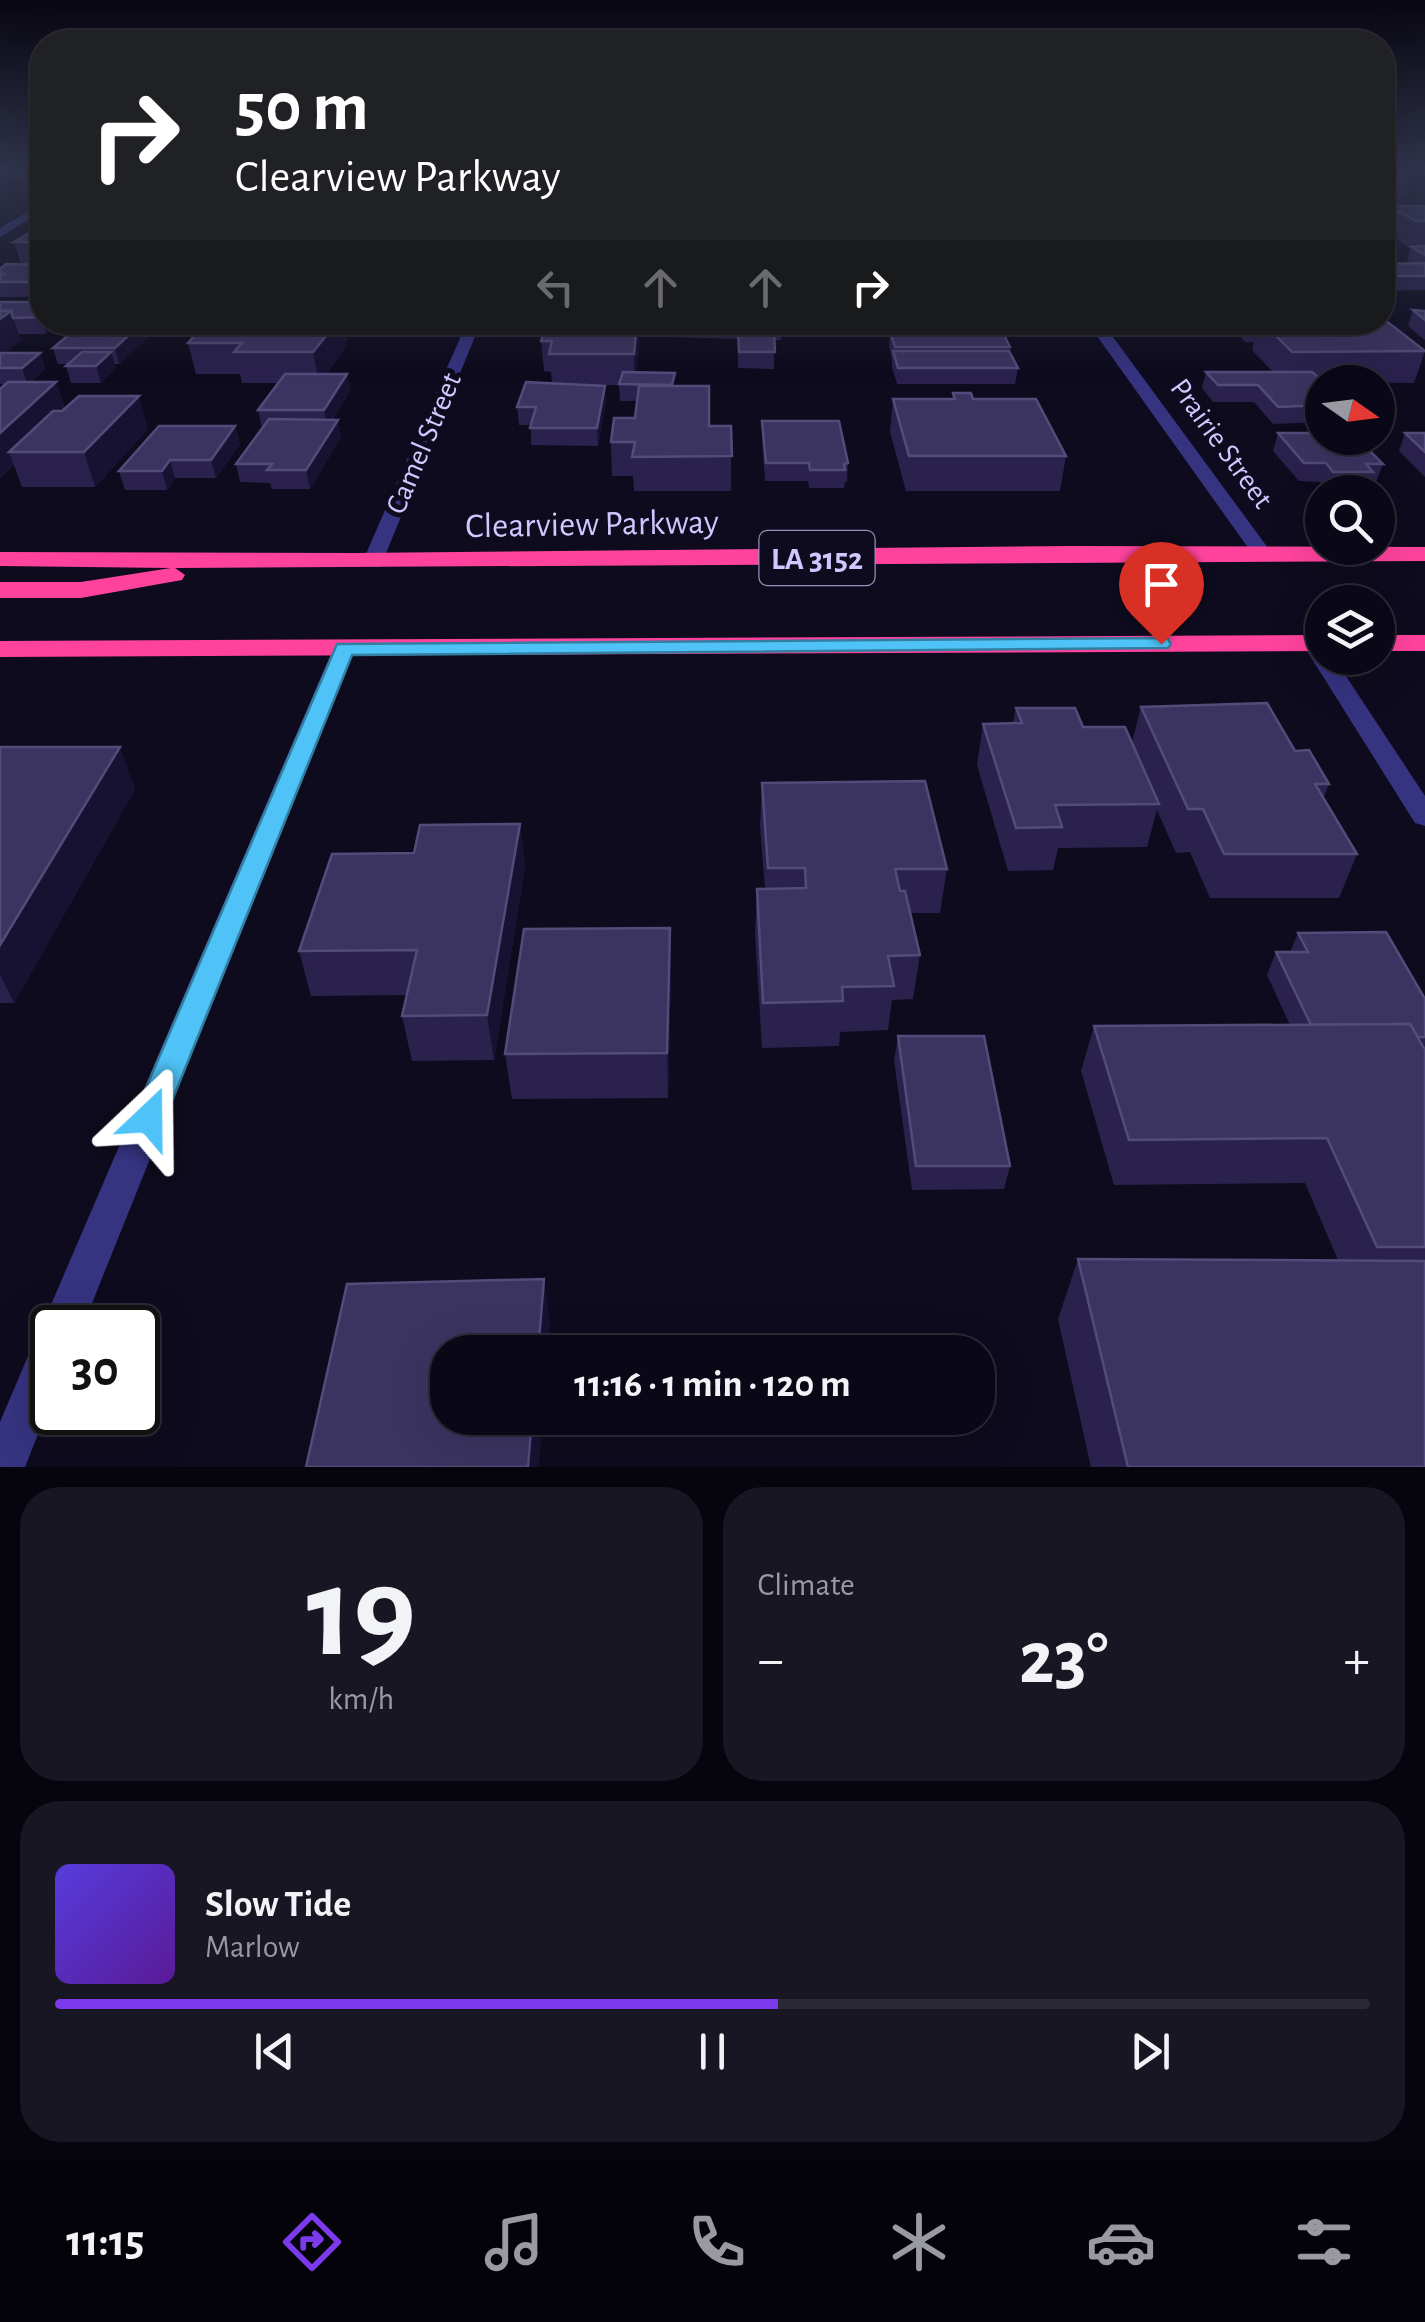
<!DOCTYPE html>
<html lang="en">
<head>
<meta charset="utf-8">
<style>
  body { margin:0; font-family:"Alegreya Sans",sans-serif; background:#181623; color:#f1f3f6; height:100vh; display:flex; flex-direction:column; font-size:38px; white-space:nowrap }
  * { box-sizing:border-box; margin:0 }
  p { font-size:32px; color:#999aa1 }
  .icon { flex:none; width:55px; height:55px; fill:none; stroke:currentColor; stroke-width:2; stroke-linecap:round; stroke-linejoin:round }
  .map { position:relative; height:1467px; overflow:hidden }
  .side { display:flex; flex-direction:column; gap:20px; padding:20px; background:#06040c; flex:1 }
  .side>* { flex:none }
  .top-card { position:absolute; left:30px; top:30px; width:1365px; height:305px; border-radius:40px; box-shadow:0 10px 40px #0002,0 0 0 2px #2a2935; background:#202124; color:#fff; overflow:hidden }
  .needle { width:65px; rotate:104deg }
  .fabs { position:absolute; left:1305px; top:365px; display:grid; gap:20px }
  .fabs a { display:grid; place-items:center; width:90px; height:90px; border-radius:50%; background:#0a0816; box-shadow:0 10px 40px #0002,0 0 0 2px #2a2935; font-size:50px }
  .speed { position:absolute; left:30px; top:1305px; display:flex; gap:20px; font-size:50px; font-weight:700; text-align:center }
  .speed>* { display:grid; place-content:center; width:130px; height:130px; border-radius:50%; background:#0a0816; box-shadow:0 10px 40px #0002,0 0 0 2px #2a2935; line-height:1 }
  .speed .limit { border:5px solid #111; border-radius:15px; background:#fff; color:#111 }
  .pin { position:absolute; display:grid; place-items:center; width:85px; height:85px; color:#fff; margin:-102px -42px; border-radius:50% 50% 50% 0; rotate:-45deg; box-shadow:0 0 10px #0007 }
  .pin .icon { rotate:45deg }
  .me { position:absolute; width:110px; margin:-55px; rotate:23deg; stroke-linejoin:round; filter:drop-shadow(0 0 8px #0008) }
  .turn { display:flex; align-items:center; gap:35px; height:210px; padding:0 40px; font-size:45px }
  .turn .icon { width:130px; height:130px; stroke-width:2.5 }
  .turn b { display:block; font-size:70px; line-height:85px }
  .lanes { display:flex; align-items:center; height:95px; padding:0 40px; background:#0003; justify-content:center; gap:50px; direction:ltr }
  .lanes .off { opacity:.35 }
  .big { font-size:75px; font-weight:700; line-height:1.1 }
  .side .widget { flex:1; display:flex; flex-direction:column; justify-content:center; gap:15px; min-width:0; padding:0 35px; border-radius:40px; background:#181623 }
  .side .dial { align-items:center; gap:0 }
  .dial b { font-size:130px; line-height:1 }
  .song { display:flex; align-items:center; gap:30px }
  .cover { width:120px; height:120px; border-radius:15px; background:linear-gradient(135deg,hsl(250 70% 55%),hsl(270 70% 35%)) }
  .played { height:10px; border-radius:5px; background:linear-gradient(90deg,#7c3aed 55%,#2a2935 55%) }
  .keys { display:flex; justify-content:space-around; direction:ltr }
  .heat { display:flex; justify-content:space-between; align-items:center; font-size:55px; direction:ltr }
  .side .tiles { flex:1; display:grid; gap:20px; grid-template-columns:1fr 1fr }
  .widget:last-child { grid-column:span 2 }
  .trip { position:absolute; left:430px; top:1335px; width:565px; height:100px; border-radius:40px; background:#0a0816; box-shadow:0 10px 40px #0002,0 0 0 2px #2a2935; font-weight:700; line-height:100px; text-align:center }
  .menu { display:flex; height:160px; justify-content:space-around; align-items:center; background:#040309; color:#999aa1 }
  .menu .icon { width:70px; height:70px }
  .menu .on { color:#7c3aed }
  .menu b { font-size:45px; color:#f1f3f6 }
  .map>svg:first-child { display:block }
</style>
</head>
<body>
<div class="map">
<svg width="1425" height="1467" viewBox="0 0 1425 1467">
  <rect width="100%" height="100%" fill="#0e0b1e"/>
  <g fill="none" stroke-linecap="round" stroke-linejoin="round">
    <!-- minor -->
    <g fill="#363380" fill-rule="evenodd">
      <path d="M 1414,167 L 1425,167 L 1425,174 Z"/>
      <path d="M 42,203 L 42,211 L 0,237 L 0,228 Z"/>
      <path d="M 467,322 L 481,322 L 382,563 L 379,567 L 365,567 L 362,563 Z"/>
      <path d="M 1087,322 L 1102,322 L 1268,548 L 1268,556 L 1254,556 Z"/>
      <path d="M 1313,636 L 1321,638 L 1322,658 L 1334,658 L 1425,796 L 1425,826 L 1415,823 L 1302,643 Z"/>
      <path d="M 344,642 L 355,649 L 82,1328 L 52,1328 L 52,1399 L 25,1467 L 0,1467 L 0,1422 L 37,1335 L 43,1332 L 47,1314 L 333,649 Z"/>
    </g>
    <!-- highway -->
    <g fill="#ff439d" fill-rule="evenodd">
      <path d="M 1069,546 L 1425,547 L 1425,561 L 175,568 L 185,575 L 182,580 L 81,598 L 0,598 L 0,582 L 81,582 L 171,568 L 0,566 L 0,552 L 356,553 Z"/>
      <path d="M 1322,635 L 1322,651 L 0,657 L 0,641 Z"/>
      <rect x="1378" y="635" width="47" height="16"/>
    </g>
  </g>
  <!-- wall -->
  <g fill="#2a224d">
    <path d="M 0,167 L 40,167 L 22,178 L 6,178 L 7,183 L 0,188 Z"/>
    <path d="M 1382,167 L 1413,175 L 1406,198 L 1382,198 Z"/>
    <path d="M 1382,206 L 1425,206 L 1425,290 L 1382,291 L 1382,264 L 1411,263 L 1407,260 L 1411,247 L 1408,247 L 1393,237 L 1382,238 Z"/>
    <path d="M 42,228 L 42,297 L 0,297 L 0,269 L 21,264 L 14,242 Z"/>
    <path d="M 0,302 L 42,302 L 46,334 L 18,334 L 21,340 L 7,351 L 8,353 L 40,353 L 45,369 L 30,382 L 56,382 L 65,409 L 148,429 L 95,487 L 22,487 L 14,465 L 0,478 L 6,384 L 0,384 Z"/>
    <path d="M 1413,310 L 1425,311 L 1425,340 L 1408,326 Z"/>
    <path d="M 84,322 L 149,322 L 152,334 L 119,364 L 114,364 L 116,368 L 101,383 L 71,383 L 66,366 L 68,364 L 58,364 L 53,348 Z"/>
    <path d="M 207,322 L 359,322 L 345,342 L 346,347 L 326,374 L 347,374 L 350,391 L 332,420 L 341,437 L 310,489 L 272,489 L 270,483 L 240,482 L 236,464 L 262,427 L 258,410 L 278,383 L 242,383 L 240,374 L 196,374 L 188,343 Z"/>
    <path d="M 638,322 L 639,349 L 636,372 L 675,386 L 709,426 L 731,426 L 731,491 L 634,491 L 633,476 L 612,476 L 611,442 L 635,418 L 637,401 L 620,401 L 619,385 L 586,385 L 606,403 L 598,446 L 531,445 L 531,425 L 519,425 L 517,407 L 552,383 L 551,372 L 544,371 L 541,341 L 565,327 Z"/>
    <path d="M 667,322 L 782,322 L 781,340 L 774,340 L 774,369 L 738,368 L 738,339 L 667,337 Z"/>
    <path d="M 872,322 L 1001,322 L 999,331 L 1010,347 L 1010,352 L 1018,368 L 1015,384 L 897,384 L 892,367 L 892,360 L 889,346 L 890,330 L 874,329 Z"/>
    <path d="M 1226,322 L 1382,322 L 1425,351 L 1414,383 L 1322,382 L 1322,422 L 1273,424 L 1254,402 L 1213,402 L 1202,388 L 1206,372 L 1273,372 L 1252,350 L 1254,342 L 1245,342 Z"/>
    <path d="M 953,393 L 973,399 L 1066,456 L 1060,491 L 906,491 L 890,432 L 893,399 L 952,399 Z"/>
    <path d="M 762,421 L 848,463 L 847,482 L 845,482 L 844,488 L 809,488 L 808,481 L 765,481 L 762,439 Z"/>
    <path d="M 235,426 L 240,444 L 216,478 L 175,478 L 167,490 L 125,490 L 119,471 Z"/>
    <path d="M 1278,433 L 1383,464 L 1376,482 L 1369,482 L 1367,490 L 1327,490 L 1320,482 L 1299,481 L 1273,451 Z"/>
    <path d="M 1405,433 L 1425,433 L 1425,477 L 1399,451 Z"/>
    <path d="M 1141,707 L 1295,751 L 1329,784 L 1323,799 L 1357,854 L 1339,898 L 1210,898 L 1190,852 L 1176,853 L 1157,810 L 1147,847 L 1058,848 L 1053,870 L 1008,871 L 977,765 L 983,724 L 1013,723 L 1016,708 L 1132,742 Z"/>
    <path d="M 0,747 L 135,789 L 14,1003 L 0,1003 Z"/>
    <path d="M 762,783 L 947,869 L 940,913 L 911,913 L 920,955 L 913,999 L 892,1000 L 888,1030 L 840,1032 L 839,1046 L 762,1048 L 755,933 L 757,889 L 765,889 L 760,826 Z"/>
    <path d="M 520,824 L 525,867 L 494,1060 L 412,1061 L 402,1016 L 407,995 L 311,996 L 299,951 L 414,853 Z"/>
    <path d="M 670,928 L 671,972 L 668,1098 L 512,1099 L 505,1054 Z"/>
    <path d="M 1298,933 L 1425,1037 L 1425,1467 L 1091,1467 L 1058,1319 L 1078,1259 L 1338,1260 L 1305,1183 L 1114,1185 L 1081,1071 L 1094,1026 L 1290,1025 L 1267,975 L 1276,952 L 1290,952 Z"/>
    <path d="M 898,1036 L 1010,1166 L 1004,1189 L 912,1190 L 894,1060 Z"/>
  </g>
  <!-- shaded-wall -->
  <g fill="#181232">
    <path d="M 19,167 L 40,167 L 22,178 Z"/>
    <path d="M 4,171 L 7,183 L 0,188 L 0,173 Z"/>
    <path d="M 11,311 L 21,340 L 7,351 L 10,360 L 0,369 L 0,319 Z"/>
    <path d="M 42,317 L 42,322 L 60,322 L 46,334 L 41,318 Z"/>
    <path d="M 143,322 L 149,322 L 152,334 L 119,364 L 115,348 Z"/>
    <path d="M 337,322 L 342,322 L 346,347 L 319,383 L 313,352 Z"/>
    <path d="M 342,322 L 359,322 L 346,342 Z"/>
    <path d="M 638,322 L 639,349 L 635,385 L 634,354 Z"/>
    <path d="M 111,352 L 116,368 L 101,383 L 96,366 Z"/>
    <path d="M 40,353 L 45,369 L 27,384 L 22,368 Z"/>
    <path d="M 347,374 L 350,391 L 327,427 L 324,410 Z"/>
    <path d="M 56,382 L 67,415 L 9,452 L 14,465 L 0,478 L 0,433 Z"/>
    <path d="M 605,386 L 606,403 L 598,446 L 597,428 Z"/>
    <path d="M 139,396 L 148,429 L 95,487 L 84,452 Z"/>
    <path d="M 338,420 L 341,437 L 310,489 L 306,470 Z"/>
    <path d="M 235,426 L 240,444 L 216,478 L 211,460 Z"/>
    <path d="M 170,460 L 175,478 L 167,490 L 162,471 Z"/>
    <path d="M 120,747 L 135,789 L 14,1003 L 0,975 L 0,945 Z"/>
    <path d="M 520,824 L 525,867 L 494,1060 L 487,1015 Z"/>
    <path d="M 670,928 L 671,972 L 668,1098 L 667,1053 Z"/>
    <path d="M 544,1279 L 550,1323 L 548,1352 L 538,1352 Z"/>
    <path d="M 532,1418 L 543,1418 L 539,1467 L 528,1467 Z"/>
  </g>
  <!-- building -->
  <g fill="#3c3460" stroke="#534b79" stroke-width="2.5">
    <path d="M 1382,167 L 1400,167 L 1413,175 L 1382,175 Z"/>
    <path d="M 1382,206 L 1425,206 L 1425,221 L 1416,221 L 1400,212 L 1382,213 Z"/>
    <path d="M 38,228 L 42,228 L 42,242 L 14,242 Z"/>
    <path d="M 1425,246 L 1425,255 L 1411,247 Z"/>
    <path d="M 1425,263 L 1425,276 L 1382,276 L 1382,264 Z"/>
    <path d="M 6,264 L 42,265 L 42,282 L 0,282 L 0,276 L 3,274 L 0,274 L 0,269 Z"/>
    <path d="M 0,302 L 42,302 L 42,317 L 13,318 L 11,311 L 0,311 Z"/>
    <path d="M 1413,310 L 1425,311 L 1425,320 Z"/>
    <path d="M 0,311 L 11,311 L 0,319 Z"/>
    <path d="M 1382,320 L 1385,320 L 1425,351 L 1292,352 L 1262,322 L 1382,322 Z"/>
    <path d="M 84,322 L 143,322 L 115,348 L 53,348 Z"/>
    <path d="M 207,322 L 337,322 L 313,352 L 234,352 L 242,343 L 188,343 Z"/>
    <path d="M 566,322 L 637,322 L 634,354 L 549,354 L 552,341 L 541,341 L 545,328 L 565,327 Z"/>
    <path d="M 890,331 L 1002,331 L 1010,347 L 895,347 Z"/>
    <path d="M 738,332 L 774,332 L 775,352 L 739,352 Z"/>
    <path d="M 893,351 L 1009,351 L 1018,368 L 898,368 Z"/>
    <path d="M 82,352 L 111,352 L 96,366 L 66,366 Z"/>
    <path d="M 0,353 L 40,353 L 22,368 L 0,368 Z"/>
    <path d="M 623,372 L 675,373 L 672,385 L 619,384 Z"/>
    <path d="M 1206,372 L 1312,372 L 1324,382 L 1322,405 L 1278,407 L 1258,385 L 1218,385 Z"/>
    <path d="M 285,374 L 347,374 L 324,410 L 258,410 Z"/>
    <path d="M 8,382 L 56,382 L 0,433 L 0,389 Z"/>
    <path d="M 526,382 L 605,386 L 597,428 L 530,428 L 536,407 L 517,407 Z"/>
    <path d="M 639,386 L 709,386 L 709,426 L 731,426 L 732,456 L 632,457 L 635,442 L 611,442 L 614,418 L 635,418 Z"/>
    <path d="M 953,393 L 971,393 L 973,399 L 1036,399 L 1066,456 L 909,456 L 893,399 L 955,399 Z"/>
    <path d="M 79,396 L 139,396 L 84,452 L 9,452 L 53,411 L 62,411 Z"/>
    <path d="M 269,419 L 338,420 L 306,470 L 267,470 L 272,464 L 236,464 Z"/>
    <path d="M 762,421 L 839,421 L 848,463 L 844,464 L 845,470 L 810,470 L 809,463 L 766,463 Z"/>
    <path d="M 159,426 L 235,426 L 211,460 L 170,460 L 162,471 L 119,471 Z"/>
    <path d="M 1278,433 L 1322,433 L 1322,438 L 1357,438 L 1383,464 L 1366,464 L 1373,472 L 1333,472 L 1326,463 L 1304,463 Z"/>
    <path d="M 1405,433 L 1425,433 L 1425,452 Z"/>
    <path d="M 1267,703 L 1295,751 L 1309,750 L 1329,784 L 1315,784 L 1357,854 L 1224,854 L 1203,809 L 1188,809 L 1141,707 Z"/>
    <path d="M 1016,708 L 1075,708 L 1083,727 L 1125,727 L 1159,804 L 1055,805 L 1062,827 L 1016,828 L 983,724 L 1022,723 Z"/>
    <path d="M 0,747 L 120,747 L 0,945 Z"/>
    <path d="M 925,781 L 947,869 L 895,869 L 900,891 L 905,891 L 920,955 L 888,956 L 894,986 L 842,987 L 843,1001 L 763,1003 L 757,889 L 806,888 L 805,868 L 768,868 L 762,783 Z"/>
    <path d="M 520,824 L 487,1015 L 402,1016 L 417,950 L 299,951 L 332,854 L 414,853 L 420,825 Z"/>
    <path d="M 670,928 L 667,1053 L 505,1054 L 524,929 Z"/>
    <path d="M 1386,932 L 1425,999 L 1425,1037 L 1418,1037 L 1410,1024 L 1311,1025 L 1276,952 L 1308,952 L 1298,933 Z"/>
    <path d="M 1410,1024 L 1425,1050 L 1425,1247 L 1377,1247 L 1327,1138 L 1129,1140 L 1094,1026 Z"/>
    <path d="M 898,1036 L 984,1036 L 1010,1166 L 916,1166 Z"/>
    <path d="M 1078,1259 L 1425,1261 L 1425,1467 L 1128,1467 Z"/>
    <path d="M 544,1279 L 538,1352 L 448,1352 L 448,1418 L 532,1418 L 528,1467 L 306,1467 L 347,1284 Z"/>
  </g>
  <!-- sky -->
  <linearGradient id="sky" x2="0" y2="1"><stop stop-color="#080610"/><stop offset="0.45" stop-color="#30344c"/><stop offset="1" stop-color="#30344c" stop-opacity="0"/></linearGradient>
  <rect width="1425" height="373" fill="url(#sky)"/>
  <!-- route -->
  <path fill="#4fc3f7" stroke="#337fa1" stroke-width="2.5" d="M 1161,638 L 1168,639 L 1171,644 L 1168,648 L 352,655 L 165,1118 L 160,1127 L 149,1131 L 137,1127 L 133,1118 L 337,644 Z"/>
  <g text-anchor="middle" stroke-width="10" stroke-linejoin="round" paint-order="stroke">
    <!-- far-street labels -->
    <g font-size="30" fill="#cec8ff" stroke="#0e0b1e">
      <text transform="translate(423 443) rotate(-67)" y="10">Camel Street</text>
      <text transform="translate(1222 443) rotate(54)" y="10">Prairie Street</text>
    </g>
    <!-- shield labels -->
    <rect fill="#0e0b1e" stroke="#948fbc" stroke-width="2.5" x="759.5" y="531" width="115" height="54" rx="8"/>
    <g font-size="32" font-weight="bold" fill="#cec8ff">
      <text x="817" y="569">LA 3152</text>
    </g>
    <!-- street labels -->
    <g font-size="35" fill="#cec8ff" stroke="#0e0b1e">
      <text transform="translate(592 523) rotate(-1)" y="12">Clearview Parkway</text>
    </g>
  </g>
</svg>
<div class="fabs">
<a><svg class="needle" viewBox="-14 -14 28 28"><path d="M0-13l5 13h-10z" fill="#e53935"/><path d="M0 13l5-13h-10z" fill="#999aa1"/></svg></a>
<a><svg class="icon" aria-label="search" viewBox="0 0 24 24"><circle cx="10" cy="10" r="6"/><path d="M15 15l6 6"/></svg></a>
<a><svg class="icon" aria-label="layers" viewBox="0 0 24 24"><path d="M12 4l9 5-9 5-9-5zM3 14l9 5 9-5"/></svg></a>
</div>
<div class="speed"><div class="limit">30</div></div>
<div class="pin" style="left:1161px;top:644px;background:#d93025"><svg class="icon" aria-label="arrive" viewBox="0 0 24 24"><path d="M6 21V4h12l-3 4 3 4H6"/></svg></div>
<svg class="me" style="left:149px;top:1118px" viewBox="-20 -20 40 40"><path d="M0-17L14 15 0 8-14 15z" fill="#4fc3f7" stroke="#fff" stroke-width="4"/></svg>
<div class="trip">11:16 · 1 min · 120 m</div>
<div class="top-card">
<div class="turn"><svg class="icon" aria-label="right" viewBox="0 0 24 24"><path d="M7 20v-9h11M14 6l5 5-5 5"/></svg><div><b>50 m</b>Clearview Parkway</div></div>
<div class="lanes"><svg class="icon off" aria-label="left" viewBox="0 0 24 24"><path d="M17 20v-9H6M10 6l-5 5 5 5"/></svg><svg class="icon off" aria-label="ahead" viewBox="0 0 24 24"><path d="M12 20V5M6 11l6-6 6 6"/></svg><svg class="icon off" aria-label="ahead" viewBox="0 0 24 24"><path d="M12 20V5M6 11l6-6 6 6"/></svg><svg class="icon" aria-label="right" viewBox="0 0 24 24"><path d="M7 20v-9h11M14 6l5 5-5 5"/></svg></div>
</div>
</div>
<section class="side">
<div class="tiles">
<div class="widget dial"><b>19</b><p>km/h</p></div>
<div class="widget"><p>Climate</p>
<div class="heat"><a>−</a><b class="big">23°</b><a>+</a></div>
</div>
<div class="widget">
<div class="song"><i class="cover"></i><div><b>Slow Tide</b><p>Marlow</p></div></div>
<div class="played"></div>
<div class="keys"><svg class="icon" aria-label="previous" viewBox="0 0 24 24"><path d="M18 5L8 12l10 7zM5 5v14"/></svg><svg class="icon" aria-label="pause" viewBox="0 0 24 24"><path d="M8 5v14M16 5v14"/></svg><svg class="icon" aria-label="next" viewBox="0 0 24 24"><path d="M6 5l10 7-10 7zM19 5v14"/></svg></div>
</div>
</div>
</section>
<nav class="menu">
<b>11:15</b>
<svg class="icon on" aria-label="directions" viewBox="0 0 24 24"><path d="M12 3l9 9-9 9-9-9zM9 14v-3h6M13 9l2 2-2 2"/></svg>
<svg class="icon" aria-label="music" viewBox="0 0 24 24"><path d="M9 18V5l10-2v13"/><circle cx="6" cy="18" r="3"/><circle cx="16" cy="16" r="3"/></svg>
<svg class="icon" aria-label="phone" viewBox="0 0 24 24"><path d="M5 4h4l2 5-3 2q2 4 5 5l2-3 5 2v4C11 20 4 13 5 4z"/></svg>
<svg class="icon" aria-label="climate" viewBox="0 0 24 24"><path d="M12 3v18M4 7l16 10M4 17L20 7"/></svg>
<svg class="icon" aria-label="car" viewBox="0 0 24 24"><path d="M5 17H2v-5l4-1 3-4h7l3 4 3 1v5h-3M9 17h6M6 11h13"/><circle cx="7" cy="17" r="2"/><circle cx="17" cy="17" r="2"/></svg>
<svg class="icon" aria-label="filters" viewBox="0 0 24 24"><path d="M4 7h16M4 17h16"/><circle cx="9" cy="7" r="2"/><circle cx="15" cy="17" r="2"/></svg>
</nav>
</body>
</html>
